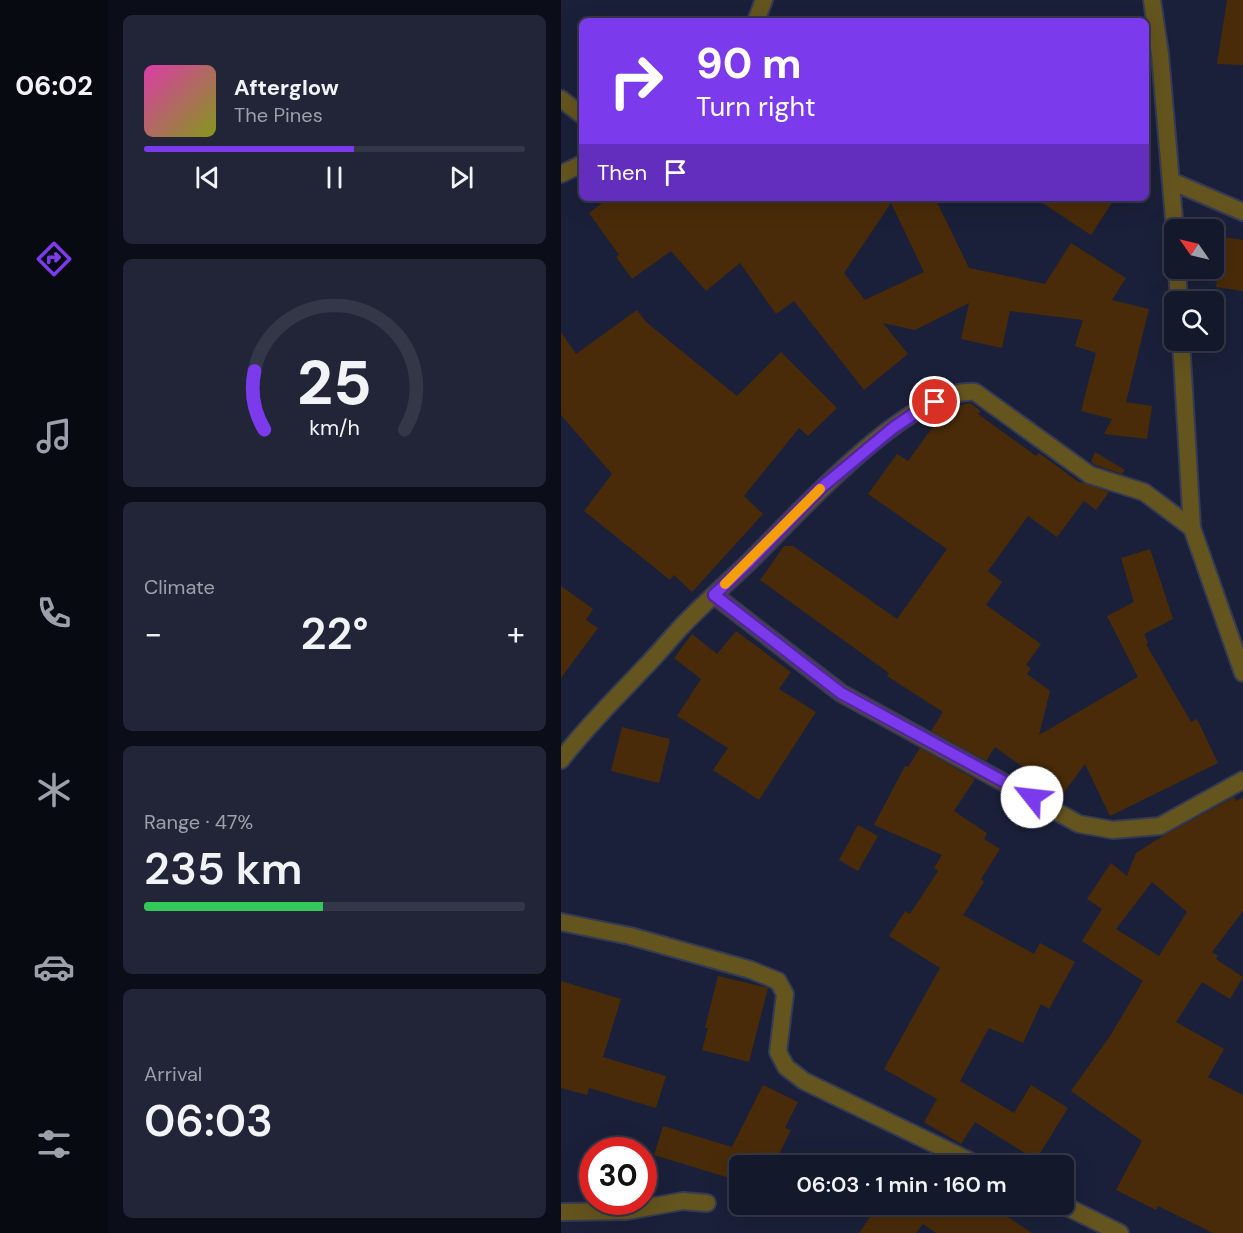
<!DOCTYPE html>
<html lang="en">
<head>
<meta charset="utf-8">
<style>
  body { margin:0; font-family:"DM Sans",sans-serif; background:#212537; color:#f1f3f6; height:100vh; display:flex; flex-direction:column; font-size:22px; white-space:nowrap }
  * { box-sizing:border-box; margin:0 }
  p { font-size:20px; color:#9da0a9 }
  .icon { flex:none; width:33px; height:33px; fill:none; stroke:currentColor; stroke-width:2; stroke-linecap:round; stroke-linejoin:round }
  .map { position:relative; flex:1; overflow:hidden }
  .side { display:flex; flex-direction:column; gap:15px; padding:15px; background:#0b0d18; width:453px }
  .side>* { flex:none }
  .banner { position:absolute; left:18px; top:18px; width:570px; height:183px; border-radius:9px; box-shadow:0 6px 24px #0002,0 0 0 2px #333747; background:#7c3aed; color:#fff; overflow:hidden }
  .needle { width:39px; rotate:304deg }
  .controls { position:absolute; left:603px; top:219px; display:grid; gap:12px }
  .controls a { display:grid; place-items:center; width:60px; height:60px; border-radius:9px; background:#14182b; box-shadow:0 6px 24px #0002,0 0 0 2px #333747; font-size:30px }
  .speed { position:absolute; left:18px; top:1137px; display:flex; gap:12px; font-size:30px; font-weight:700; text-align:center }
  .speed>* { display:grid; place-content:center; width:78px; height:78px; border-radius:50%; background:#14182b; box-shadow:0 6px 24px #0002,0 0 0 2px #333747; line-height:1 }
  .speed .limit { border:9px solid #d22; background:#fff; color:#111 }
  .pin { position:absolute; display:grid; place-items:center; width:51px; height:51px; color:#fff; margin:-26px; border:3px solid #fff; border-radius:50%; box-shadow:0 2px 6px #0007 }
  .me { position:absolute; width:66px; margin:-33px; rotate:299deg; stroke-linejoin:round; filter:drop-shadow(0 0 4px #0008) }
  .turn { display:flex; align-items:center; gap:21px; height:126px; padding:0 18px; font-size:27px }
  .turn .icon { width:78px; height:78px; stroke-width:2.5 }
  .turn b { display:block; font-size:42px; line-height:51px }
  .then { display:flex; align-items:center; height:57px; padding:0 18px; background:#0003; gap:12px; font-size:22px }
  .big { font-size:45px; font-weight:600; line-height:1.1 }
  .side .tile { flex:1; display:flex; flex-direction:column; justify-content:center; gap:9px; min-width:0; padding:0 21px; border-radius:9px; background:#212537 }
  .side .dial { align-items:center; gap:0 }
  .dial svg { height:156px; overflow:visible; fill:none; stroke:#333747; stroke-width:7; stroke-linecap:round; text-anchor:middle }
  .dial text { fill:#f1f3f6; stroke:none }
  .song { display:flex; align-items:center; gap:18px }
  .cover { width:72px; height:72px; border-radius:9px; background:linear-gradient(135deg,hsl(320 70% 55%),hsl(70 70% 35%)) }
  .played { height:6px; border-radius:3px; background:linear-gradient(90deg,#7c3aed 55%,#333747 55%) }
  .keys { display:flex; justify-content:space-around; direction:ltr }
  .heat { display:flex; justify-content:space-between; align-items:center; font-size:33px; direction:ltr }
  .charge { height:9px; border-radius:4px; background:linear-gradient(90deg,#34c759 47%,#333747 0) }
  .trip { position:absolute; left:168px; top:1155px; width:345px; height:60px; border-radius:9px; background:#14182b; box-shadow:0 6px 24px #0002,0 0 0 2px #333747; font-weight:600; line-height:60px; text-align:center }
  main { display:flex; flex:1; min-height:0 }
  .tab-bar { display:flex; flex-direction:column; width:108px; justify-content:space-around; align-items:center; background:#080a11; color:#9da0a9 }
  .tab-bar .icon { width:42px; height:42px }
  .tab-bar .selected { color:#7c3aed }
  .tab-bar b { font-size:27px; color:#f1f3f6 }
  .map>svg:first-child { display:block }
</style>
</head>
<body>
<main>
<nav class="tab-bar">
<b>06:02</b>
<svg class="icon selected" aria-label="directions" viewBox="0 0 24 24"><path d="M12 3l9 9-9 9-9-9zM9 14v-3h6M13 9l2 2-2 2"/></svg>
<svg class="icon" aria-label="music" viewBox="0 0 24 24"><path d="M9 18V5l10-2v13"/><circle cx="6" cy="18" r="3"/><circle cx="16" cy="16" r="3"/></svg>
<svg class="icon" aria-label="phone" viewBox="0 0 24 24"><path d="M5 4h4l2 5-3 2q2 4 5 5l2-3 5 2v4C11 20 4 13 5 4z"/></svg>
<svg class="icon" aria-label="climate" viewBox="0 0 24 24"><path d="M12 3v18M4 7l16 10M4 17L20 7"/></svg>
<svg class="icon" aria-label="car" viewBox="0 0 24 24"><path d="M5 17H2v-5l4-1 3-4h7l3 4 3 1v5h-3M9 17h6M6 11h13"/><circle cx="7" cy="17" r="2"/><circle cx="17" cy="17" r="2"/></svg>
<svg class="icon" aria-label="filters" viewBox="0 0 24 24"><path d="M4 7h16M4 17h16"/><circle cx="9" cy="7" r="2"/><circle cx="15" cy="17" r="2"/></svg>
</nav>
<section class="side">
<div class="tile">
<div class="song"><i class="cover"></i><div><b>Afterglow</b><p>The Pines</p></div></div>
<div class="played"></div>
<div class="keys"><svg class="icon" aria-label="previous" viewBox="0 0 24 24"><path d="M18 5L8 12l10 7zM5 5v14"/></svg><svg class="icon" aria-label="pause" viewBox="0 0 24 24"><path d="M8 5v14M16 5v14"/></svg><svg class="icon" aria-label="next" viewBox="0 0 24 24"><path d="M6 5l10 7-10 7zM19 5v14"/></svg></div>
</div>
<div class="tile dial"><svg viewBox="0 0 100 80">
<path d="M14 69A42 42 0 1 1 86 69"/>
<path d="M14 69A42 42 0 0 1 9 39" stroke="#7c3aed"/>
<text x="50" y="56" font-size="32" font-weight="700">25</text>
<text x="50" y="72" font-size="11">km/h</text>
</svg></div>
<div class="tile"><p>Climate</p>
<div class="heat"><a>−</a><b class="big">22°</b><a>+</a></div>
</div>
<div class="tile"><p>Range · 47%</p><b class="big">235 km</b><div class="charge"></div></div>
<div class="tile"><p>Arrival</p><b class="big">06:03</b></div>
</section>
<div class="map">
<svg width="682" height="1233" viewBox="0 0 682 1233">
  <rect width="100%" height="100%" fill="#1a2039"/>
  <!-- building -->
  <g fill="#492b09" fill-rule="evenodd">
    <path d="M 666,0 L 682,0 L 682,65 L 656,64 Z"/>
    <path d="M 48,198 L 374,198 L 408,268 L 484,284 L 510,243 L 565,278 L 551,300 L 588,309 L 565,402 L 591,406 L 586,439 L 543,434 L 551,419 L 520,411 L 535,353 L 514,346 L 522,320 L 449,311 L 441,348 L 400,339 L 408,303 L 354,330 L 322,323 L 347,354 L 303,390 L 233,301 L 215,314 L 179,263 L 145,291 L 110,251 L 71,279 L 55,257 L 58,255 L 28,213 ZM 330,203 L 363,272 L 304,300 L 283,273 Z"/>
    <path d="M 474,198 L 554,198 L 530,235 Z"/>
    <path d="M 661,237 L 682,240 L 682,291 L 655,287 Z"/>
    <path d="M 76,310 L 85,322 L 176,396 L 220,352 L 276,408 L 247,436 L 238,428 L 183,496 L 202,514 L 131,592 L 113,575 L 109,580 L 23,511 L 51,474 L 0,415 L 0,332 L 15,354 Z"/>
    <path d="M 409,403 L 420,411 L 417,414 L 475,456 L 478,453 L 519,483 L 520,482 L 548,492 L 535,510 L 523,501 L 496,537 L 467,516 L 427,571 L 441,582 L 425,605 L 480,644 L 465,665 L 470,668 L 466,674 L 489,691 L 478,735 L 577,677 L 546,616 L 573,602 L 560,558 L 589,549 L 612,619 L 583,634 L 587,643 L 585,644 L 630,722 L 636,719 L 657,763 L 549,816 L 524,764 L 501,795 L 434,747 L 425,761 L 370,731 L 382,712 L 326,676 L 328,673 L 199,580 L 223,546 L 232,546 L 336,619 L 386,549 L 307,494 L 336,454 L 347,461 L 385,409 Z"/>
    <path d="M 534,452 L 564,470 L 561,474 L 534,465 L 530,462 Z"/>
    <path d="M 0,586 L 32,609 L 25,620 L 37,628 L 0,678 Z"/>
    <path d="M 175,631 L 230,672 L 218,689 L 255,712 L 198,800 L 152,770 L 167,748 L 116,716 L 140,679 L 113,658 L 131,634 L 156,654 Z"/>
    <path d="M 61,727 L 109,739 L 98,783 L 50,771 Z"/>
    <path d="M 359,748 L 414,779 L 393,811 L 426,833 L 423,839 L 439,849 L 420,879 L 423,882 L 402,915 L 473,954 L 479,943 L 514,962 L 488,1009 L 480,1004 L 462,1043 L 428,1028 L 399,1081 L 453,1113 L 470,1085 L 507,1108 L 475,1160 L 414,1122 L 400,1144 L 363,1122 L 376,1099 L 323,1069 L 379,968 L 328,936 L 344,911 L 349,914 L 377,871 L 373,868 L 381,855 L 313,825 L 344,766 L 347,767 Z"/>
    <path d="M 673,797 L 675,801 L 682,797 L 682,911 L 651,952 L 657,956 L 655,959 L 682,977 L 669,999 L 641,982 L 615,1022 L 663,1049 L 647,1077 L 682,1095 L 682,1233 L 652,1233 L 597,1206 L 595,1210 L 555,1190 L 581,1141 L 510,1091 L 549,1036 L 582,981 L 521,941 L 541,909 L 526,899 L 550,863 L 566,876 L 575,853 L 602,836 ZM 591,882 L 626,912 L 598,956 L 555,929 Z"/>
    <path d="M 297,825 L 317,836 L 297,871 L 278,860 Z"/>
    <path d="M 157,976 L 207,988 L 188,1062 L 141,1050 L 147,1028 L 144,1028 Z"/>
    <path d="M 0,981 L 60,999 L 42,1057 L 105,1076 L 95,1108 L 28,1088 L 26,1095 L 0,1088 Z"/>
    <path d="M 202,1085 L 237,1102 L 224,1128 L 230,1130 L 214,1162 L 224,1166 L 191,1166 L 187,1163 L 186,1166 L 178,1166 L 178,1181 L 93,1155 L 102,1126 L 171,1147 Z"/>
    <path d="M 318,1204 L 427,1204 L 471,1233 L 375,1233 L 362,1224 L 355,1233 L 298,1233 Z"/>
  </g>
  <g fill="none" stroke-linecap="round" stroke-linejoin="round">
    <!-- minor casing -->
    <g stroke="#353b53" stroke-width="20">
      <g id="minor">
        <path d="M 195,21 L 203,0"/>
        <path d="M 0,99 L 21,115"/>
        <path d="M 0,174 L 21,164"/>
        <path d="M 610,181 L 682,212"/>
        <path d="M 153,595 L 280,693 L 518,824 L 552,830 L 599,826 L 682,780"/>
        <path d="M 0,760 C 25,727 54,699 82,669 C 96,655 108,640 121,626 C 142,604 165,584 187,563 C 233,518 348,387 414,392 L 529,475 L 583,492 L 631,528"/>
        <path d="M 0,922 L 69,936 L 190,970 L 217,981 L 224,994 L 217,1052 L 225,1067 L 243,1081 L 419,1166"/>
        <path d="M 500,1204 L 559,1233"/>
        <path d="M 0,1212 L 66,1211 L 122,1201 L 146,1203"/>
      </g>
    </g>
    <!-- tertiary casing -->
    <g stroke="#353b53" stroke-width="20">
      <g id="tertiary">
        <path d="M 591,0 L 599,54 L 614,231"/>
        <path d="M 616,268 L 618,302"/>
        <path d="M 620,340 L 631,528 L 682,673"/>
      </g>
    </g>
    <!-- minor -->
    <use href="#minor" stroke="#64541e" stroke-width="16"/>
    <!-- tertiary -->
    <use href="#tertiary" stroke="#64541e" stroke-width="16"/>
  </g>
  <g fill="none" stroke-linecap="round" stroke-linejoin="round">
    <!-- route casing -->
    <g stroke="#51269a" stroke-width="15">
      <path id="route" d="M 374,402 L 360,409 L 332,428 L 261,487 L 189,561 L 153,595 L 280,693 L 471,797"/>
    </g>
    <!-- route -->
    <use href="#route" stroke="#7c3aed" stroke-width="10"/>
    <!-- slow -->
    <path stroke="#f59e0b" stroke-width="10" d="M 164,584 L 259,489"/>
  </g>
</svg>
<div class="controls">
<a><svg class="needle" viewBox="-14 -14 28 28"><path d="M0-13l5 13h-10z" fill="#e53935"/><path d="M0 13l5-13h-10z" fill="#9da0a9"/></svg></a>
<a><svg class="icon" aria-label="search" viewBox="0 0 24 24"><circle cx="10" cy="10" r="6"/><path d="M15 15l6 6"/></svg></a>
</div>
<div class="speed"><div class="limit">30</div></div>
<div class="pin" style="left:374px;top:402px;background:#d93025"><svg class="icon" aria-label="arrive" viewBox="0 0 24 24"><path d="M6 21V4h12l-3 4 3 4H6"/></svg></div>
<svg class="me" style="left:471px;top:797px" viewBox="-20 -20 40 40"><circle r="19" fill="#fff"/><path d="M0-13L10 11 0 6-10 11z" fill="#7c3aed"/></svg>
<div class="trip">06:03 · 1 min · 160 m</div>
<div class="banner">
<div class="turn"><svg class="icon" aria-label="right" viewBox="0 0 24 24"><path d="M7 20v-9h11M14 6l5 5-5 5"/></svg><div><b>90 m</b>Turn right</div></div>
<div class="then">Then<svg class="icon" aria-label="arrive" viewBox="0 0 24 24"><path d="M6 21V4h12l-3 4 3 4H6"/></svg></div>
</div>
</div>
</main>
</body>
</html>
